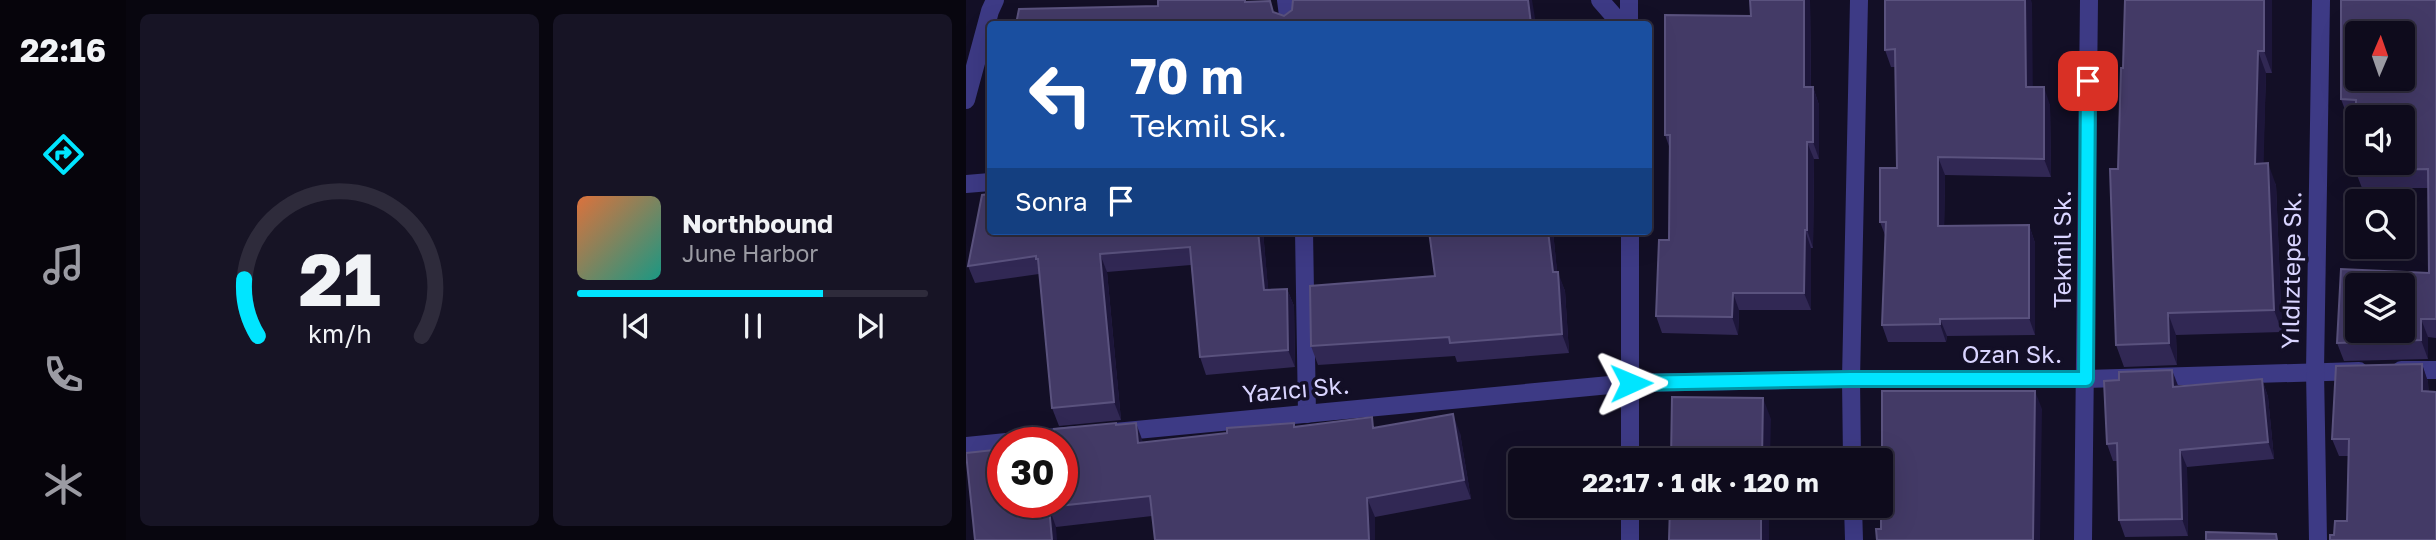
<!DOCTYPE html>
<html lang="tr">
<head>
<meta charset="utf-8">
<style>
  body { margin:0; font-family:"Golos Text",sans-serif; background:#171425; color:#f1f3f6; height:100vh; display:flex; flex-direction:column; font-size:26px; white-space:nowrap }
  * { box-sizing:border-box; margin:0 }
  p { font-size:23px; color:#9b9ba3 }
  .icon { flex:none; width:38px; height:38px; fill:none; stroke:currentColor; stroke-width:2; stroke-linecap:round; stroke-linejoin:round }
  .map { position:relative; flex:1; overflow:hidden }
  .details { display:flex; flex-direction:column; gap:14px; padding:14px; background:#08060f; width:840px }
  .details>* { flex:none }
  .hud { position:absolute; left:21px; top:21px; width:665px; height:214px; border-radius:7px; box-shadow:0 7px 28px #0002,0 0 0 2px #2e2b3b; background:#1a4fa0; color:#fff; overflow:hidden }
  .needle { width:46px; rotate:2deg }
  .fabs { position:absolute; left:1379px; top:21px; display:grid; gap:14px }
  .fabs a { display:grid; place-items:center; width:70px; height:70px; border-radius:7px; background:#0e0b1c; box-shadow:0 7px 28px #0002,0 0 0 2px #2e2b3b; font-size:35px }
  .speed { position:absolute; left:21px; top:427px; display:flex; gap:14px; font-size:35px; font-weight:700; text-align:center }
  .speed>* { display:grid; place-content:center; width:91px; height:91px; border-radius:50%; background:#0e0b1c; box-shadow:0 7px 28px #0002,0 0 0 2px #2e2b3b; line-height:1 }
  .speed .limit { border:10px solid #d22; background:#fff; color:#111 }
  .pin { position:absolute; display:grid; place-items:center; width:60px; height:60px; color:#fff; margin:-30px; border-radius:14px; box-shadow:0 4px 10px #0006 }
  .me { position:absolute; width:77px; margin:-38px; rotate:89deg; stroke-linejoin:round; filter:drop-shadow(0 0 5px #0008) }
  .turn { display:flex; align-items:center; gap:24px; height:147px; padding:0 28px; font-size:32px }
  .turn .icon { width:91px; height:91px; stroke-width:2.5 }
  .turn b { display:block; font-size:49px; line-height:60px }
  .then { display:flex; align-items:center; height:66px; padding:0 28px; background:#0003; gap:14px; font-size:26px }
  .details .card { flex:1; display:flex; flex-direction:column; justify-content:center; gap:10px; min-width:0; padding:0 24px; border-radius:10px; background:#171425 }
  .details .dial { align-items:center; gap:0 }
  .dial svg { height:182px; overflow:visible; fill:none; stroke:#2e2b3b; stroke-width:7; stroke-linecap:round; text-anchor:middle }
  .dial text { fill:#f1f3f6; stroke:none }
  .song { display:flex; align-items:center; gap:21px }
  .cover { width:84px; height:84px; border-radius:10px; background:linear-gradient(135deg,hsl(20 70% 55%),hsl(170 70% 35%)) }
  .played { height:7px; border-radius:4px; background:linear-gradient(90deg,#00e5ff 70%,#2e2b3b 70%) }
  .keys { display:flex; justify-content:space-around; direction:ltr }
  .details .tiles { flex:1; display:grid; gap:14px; grid-template-columns:repeat(2,1fr) }
  .trip { position:absolute; left:542px; top:448px; width:385px; height:70px; border-radius:7px; background:#0e0b1c; box-shadow:0 7px 28px #0002,0 0 0 2px #2e2b3b; font-weight:700; line-height:70px; text-align:center }
  main { display:flex; flex:1; min-height:0 }
  .tabs { display:flex; flex-direction:column; width:126px; justify-content:space-around; align-items:center; background:#06040b; color:#9b9ba3 }
  .tabs .icon { width:49px; height:49px }
  .tabs .active { color:#00e5ff }
  .tabs b { font-size:32px; color:#f1f3f6 }
  .map>svg:first-child { display:block }
</style>
</head>
<body>
<main>
<nav class="tabs">
<b>22:16</b>
<svg class="icon active" aria-label="directions" viewBox="0 0 24 24"><path d="M12 3l9 9-9 9-9-9zM9 14v-3h6M13 9l2 2-2 2"/></svg>
<svg class="icon" aria-label="music" viewBox="0 0 24 24"><path d="M9 18V5l10-2v13"/><circle cx="6" cy="18" r="3"/><circle cx="16" cy="16" r="3"/></svg>
<svg class="icon" aria-label="phone" viewBox="0 0 24 24"><path d="M5 4h4l2 5-3 2q2 4 5 5l2-3 5 2v4C11 20 4 13 5 4z"/></svg>
<svg class="icon" aria-label="climate" viewBox="0 0 24 24"><path d="M12 3v18M4 7l16 10M4 17L20 7"/></svg>
</nav>
<section class="details">
<div class="tiles">
<div class="card dial"><svg viewBox="0 0 100 80">
<path d="M14 69A42 42 0 1 1 86 69"/>
<path d="M14 69A42 42 0 0 1 8 44" stroke="#00e5ff"/>
<text x="50" y="56" font-size="32" font-weight="700">21</text>
<text x="50" y="72" font-size="11">km/h</text>
</svg></div>
<div class="card">
<div class="song"><i class="cover"></i><div><b>Northbound</b><p>June Harbor</p></div></div>
<div class="played"></div>
<div class="keys"><svg class="icon" aria-label="previous" viewBox="0 0 24 24"><path d="M18 5L8 12l10 7zM5 5v14"/></svg><svg class="icon" aria-label="pause" viewBox="0 0 24 24"><path d="M8 5v14M16 5v14"/></svg><svg class="icon" aria-label="next" viewBox="0 0 24 24"><path d="M6 5l10 7-10 7zM19 5v14"/></svg></div>
</div>
</div>
</section>
<div class="map">
<svg width="1470" height="540" viewBox="0 0 1470 540">
  <rect width="100%" height="100%" fill="#130f26"/>
  <g fill="none" stroke-linecap="round" stroke-linejoin="round">
    <!-- minor -->
    <g stroke="#3d3a85" stroke-width="18">
      <path d="M 320,0 L 323,24"/>
      <path d="M 634,0 L 655,24"/>
      <path d="M 663,24 L 663,0"/>
      <path d="M 0,100 L 24,11 L 29,0"/>
      <path d="M 0,184 L 24,182"/>
      <path d="M 338,231 L 341,414"/>
      <path d="M 664,231 L 664,460"/>
      <path d="M 1435,370 L 1470,370"/>
      <path d="M 149,432 L 665,383 L 885,379 L 1120,379 L 1393,371"/>
      <path d="M 0,446 L 111,435"/>
      <path d="M 886,460 L 885,379 L 893,0"/>
      <path d="M 887,506 L 888,540"/>
      <path d="M 664,540 L 664,506"/>
      <path d="M 1117,540 L 1123,0"/>
      <path d="M 1352,540 L 1349,371 L 1355,0"/>
    </g>
  </g>
  <!-- wall -->
  <g fill="#312854">
    <path d="M 784,0 L 844,0 L 845,87 L 847,87 L 853,105 L 853,159 L 848,159 L 847,248 L 845,248 L 845,310 L 773,310 L 772,335 L 696,333 L 690,316 L 703,240 L 704,149 L 699,135 L 785,16 Z"/>
    <path d="M 1306,0 L 1306,73 L 1300,73 L 1297,163 L 1310,185 L 1316,332 L 1210,335 L 1211,365 L 1158,367 L 1150,345 L 1157,68 Z"/>
    <path d="M 1470,0 L 1470,338 L 1462,337 L 1462,359 L 1378,361 L 1371,343 L 1463,273 L 1463,188 L 1396,188 L 1389,170 L 1390,118 L 1382,118 L 1375,99 Z"/>
    <path d="M 1066,3 L 1066,87 L 1084,105 L 1085,177 L 979,175 L 978,226 L 1063,225 L 1069,243 L 1069,335 L 981,336 L 980,342 L 922,342 L 916,325 L 919,235 L 914,222 L 931,168 L 929,67 L 925,67 L 919,50 Z"/>
    <path d="M 24,231 L 297,231 L 302,290 L 321,289 L 328,306 L 329,367 L 240,375 L 234,357 L 225,265 L 141,272 L 155,420 L 93,426 L 86,408 L 73,274 L 9,283 L 2,266 Z"/>
    <path d="M 362,231 L 378,231 L 363,233 Z"/>
    <path d="M 587,231 L 591,272 L 599,291 L 603,353 L 491,362 L 489,356 L 352,365 L 345,346 L 469,276 Z"/>
    <path d="M 1456,364 L 1462,382 L 1470,540 L 1368,535 L 1381,521 L 1382,456 L 1373,456 L 1366,439 Z"/>
    <path d="M 1296,379 L 1302,397 L 1308,459 L 1221,467 L 1222,536 L 1159,537 L 1153,520 L 1152,461 L 1147,461 L 1141,444 L 1212,386 Z"/>
    <path d="M 328,423 L 329,427 L 410,428 L 494,433 L 505,499 L 409,517 L 186,516 L 90,527 L 37,502 L 151,425 L 177,443 L 261,433 Z"/>
  </g>
  <!-- shaded-wall -->
  <g fill="#1d163a">
    <path d="M 562,0 L 566,0 L 570,24 L 565,24 Z"/>
    <path d="M 838,0 L 844,0 L 845,105 L 838,87 Z"/>
    <path d="M 1059,0 L 1065,0 L 1066,3 L 1067,105 L 1060,87 Z"/>
    <path d="M 1298,0 L 1306,0 L 1306,73 L 1298,51 Z"/>
    <path d="M 1292,51 L 1300,73 L 1297,186 L 1289,164 Z"/>
    <path d="M 847,87 L 853,105 L 853,159 L 847,142 Z"/>
    <path d="M 1078,87 L 1084,105 L 1085,177 L 1078,159 Z"/>
    <path d="M 841,142 L 848,159 L 847,248 L 841,230 Z"/>
    <path d="M 972,157 L 979,175 L 978,244 L 972,226 Z"/>
    <path d="M 1302,163 L 1310,185 L 1316,332 L 1308,310 Z"/>
    <path d="M 1063,225 L 1069,243 L 1069,335 L 1063,318 Z"/>
    <path d="M 839,230 L 845,248 L 845,310 L 838,293 Z"/>
    <path d="M 292,231 L 297,231 L 304,308 L 298,290 Z"/>
    <path d="M 582,231 L 587,231 L 592,280 L 592,272 L 599,291 L 603,353 L 596,334 L 587,272 Z"/>
    <path d="M 134,254 L 141,272 L 155,420 L 148,402 Z"/>
    <path d="M 321,289 L 328,306 L 329,367 L 322,350 Z"/>
    <path d="M 767,293 L 773,310 L 772,335 L 766,317 Z"/>
    <path d="M 1202,313 L 1210,335 L 1211,365 L 1203,343 Z"/>
    <path d="M 974,319 L 981,336 L 980,342 L 974,324 Z"/>
    <path d="M 1455,319 L 1462,337 L 1462,359 L 1455,340 Z"/>
    <path d="M 1456,364 L 1462,382 L 1462,409 L 1456,391 Z"/>
    <path d="M 1206,370 L 1213,388 L 1207,387 Z"/>
    <path d="M 1296,379 L 1302,397 L 1308,459 L 1302,442 Z"/>
    <path d="M 1069,391 L 1076,409 L 1074,540 L 1067,540 Z"/>
    <path d="M 797,398 L 805,419 L 804,460 L 796,460 Z"/>
    <path d="M 487,414 L 494,433 L 505,499 L 498,480 Z"/>
    <path d="M 170,423 L 177,442 L 172,443 Z"/>
    <path d="M 1214,450 L 1221,467 L 1222,536 L 1216,519 Z"/>
    <path d="M 401,498 L 409,517 L 409,540 L 403,540 Z"/>
    <rect x="795" y="506" width="8" height="34"/>
    <path d="M 83,507 L 90,527 L 91,540 L 86,540 Z"/>
  </g>
  <!-- building -->
  <g fill="#433a66" stroke="#5a527e" stroke-width="2" fill-rule="evenodd">
    <path d="M 192,0 L 279,0 L 279,2 L 304,1 L 307,12 L 318,16 L 326,10 L 327,0 L 562,0 L 565,24 L 50,24 L 53,9 L 192,6 Z"/>
    <path d="M 784,0 L 838,0 L 838,87 L 847,87 L 847,142 L 841,142 L 841,230 L 839,230 L 838,293 L 767,293 L 766,317 L 690,316 L 693,240 L 703,240 L 704,135 L 699,135 L 699,15 L 785,16 Z"/>
    <path d="M 919,0 L 1059,0 L 1060,87 L 1078,87 L 1078,159 L 972,157 L 972,226 L 1063,225 L 1063,318 L 974,319 L 974,324 L 916,325 L 920,222 L 914,222 L 914,168 L 931,168 L 929,49 L 919,50 Z"/>
    <path d="M 1159,0 L 1298,0 L 1298,51 L 1292,51 L 1289,164 L 1302,163 L 1308,310 L 1202,313 L 1203,343 L 1150,345 L 1144,169 L 1152,169 L 1155,68 L 1157,68 Z"/>
    <path d="M 1375,0 L 1470,0 L 1470,319 L 1455,319 L 1455,340 L 1371,343 L 1375,269 L 1463,273 L 1462,169 L 1389,170 L 1390,100 L 1375,99 ZM 1391,33 L 1437,33 L 1437,79 L 1391,79 ZM 1391,117 L 1437,117 L 1437,163 L 1391,163 ZM 1391,285 L 1437,285 L 1437,331 L 1391,331 Z"/>
    <path d="M 24,194 L 24,231 L 292,231 L 298,290 L 321,289 L 322,350 L 234,357 L 224,247 L 134,254 L 148,402 L 86,408 L 72,259 L 70,259 L 70,256 L 2,266 L 16,195 Z"/>
    <path d="M 463,231 L 582,231 L 587,272 L 592,272 L 596,334 L 484,343 L 483,337 L 345,346 L 344,286 L 469,276 Z"/>
    <path d="M 1456,364 L 1456,391 L 1470,392 L 1470,540 L 1364,540 L 1364,535 L 1368,535 L 1369,521 L 1381,521 L 1383,439 L 1366,439 L 1370,366 Z"/>
    <path d="M 1206,370 L 1207,387 L 1296,379 L 1302,442 L 1214,450 L 1216,519 L 1153,520 L 1151,443 L 1141,444 L 1138,381 L 1153,380 L 1153,372 Z"/>
    <path d="M 916,391 L 1069,391 L 1067,540 L 911,540 L 910,529 L 915,529 L 915,460 L 914,460 L 914,458 L 916,458 Z"/>
    <path d="M 706,397 L 797,398 L 796,460 L 705,460 Z"/>
    <path d="M 487,414 L 498,480 L 401,498 L 403,540 L 189,540 L 184,496 L 83,507 L 86,540 L 9,540 L 0,453 L 37,449 L 37,502 L 96,502 L 96,443 L 89,443 L 88,429 L 150,423 L 150,425 L 170,423 L 172,443 L 261,433 L 261,428 L 328,423 L 328,427 L 406,417 L 407,428 Z"/>
    <path d="M 704,506 L 795,506 L 795,540 L 703,540 Z"/>
    <path d="M 1240,532 L 1310,534 L 1311,540 L 1240,540 Z"/>
  </g>
  <g fill="none" stroke-linecap="round" stroke-linejoin="round">
    <!-- route casing -->
    <g stroke="#0095a6" stroke-width="18">
      <path id="route" d="M 665,383 L 885,379 L 1120,379 L 1122,81"/>
    </g>
    <!-- route -->
    <use href="#route" stroke="#00e5ff" stroke-width="12"/>
  </g>
  <g text-anchor="middle" stroke-width="7" stroke-linejoin="round" paint-order="stroke">
    <!-- street labels -->
    <g font-size="24" fill="#d9d4ff" stroke="#130f26">
      <text transform="translate(1097 249) rotate(-90)" y="8">Tekmil Sk.</text>
      <text transform="translate(1326 270) rotate(-89)" y="8">Yıldıztepe Sk.</text>
      <text x="1046" y="363">Ozan Sk.</text>
      <text transform="translate(330 390) rotate(-5)" y="8">Yazıcı Sk.</text>
    </g>
  </g>
</svg>
<div class="fabs">
<a><svg class="needle" viewBox="-14 -14 28 28"><path d="M0-13l5 13h-10z" fill="#e53935"/><path d="M0 13l5-13h-10z" fill="#9b9ba3"/></svg></a>
<a><svg class="icon" aria-label="sound" viewBox="0 0 24 24"><path d="M4 9h4l5-4v14l-5-4H4zM17 9q2 3 0 6"/></svg></a>
<a><svg class="icon" aria-label="search" viewBox="0 0 24 24"><circle cx="10" cy="10" r="6"/><path d="M15 15l6 6"/></svg></a>
<a><svg class="icon" aria-label="layers" viewBox="0 0 24 24"><path d="M12 4l9 5-9 5-9-5zM3 14l9 5 9-5"/></svg></a>
</div>
<div class="speed"><div class="limit">30</div></div>
<div class="pin" style="left:1122px;top:81px;background:#d93025"><svg class="icon" aria-label="arrive" viewBox="0 0 24 24"><path d="M6 21V4h12l-3 4 3 4H6"/></svg></div>
<svg class="me" style="left:665px;top:383px" viewBox="-20 -20 40 40"><path d="M0-17L14 15 0 8-14 15z" fill="#00e5ff" stroke="#fff" stroke-width="4"/></svg>
<div class="trip">22:17 · 1 dk · 120 m</div>
<div class="hud">
<div class="turn"><svg class="icon" aria-label="left" viewBox="0 0 24 24"><path d="M17 20v-9H6M10 6l-5 5 5 5"/></svg><div><b>70 m</b>Tekmil Sk.</div></div>
<div class="then">Sonra<svg class="icon" aria-label="arrive" viewBox="0 0 24 24"><path d="M6 21V4h12l-3 4 3 4H6"/></svg></div>
</div>
</div>
</main>
</body>
</html>
